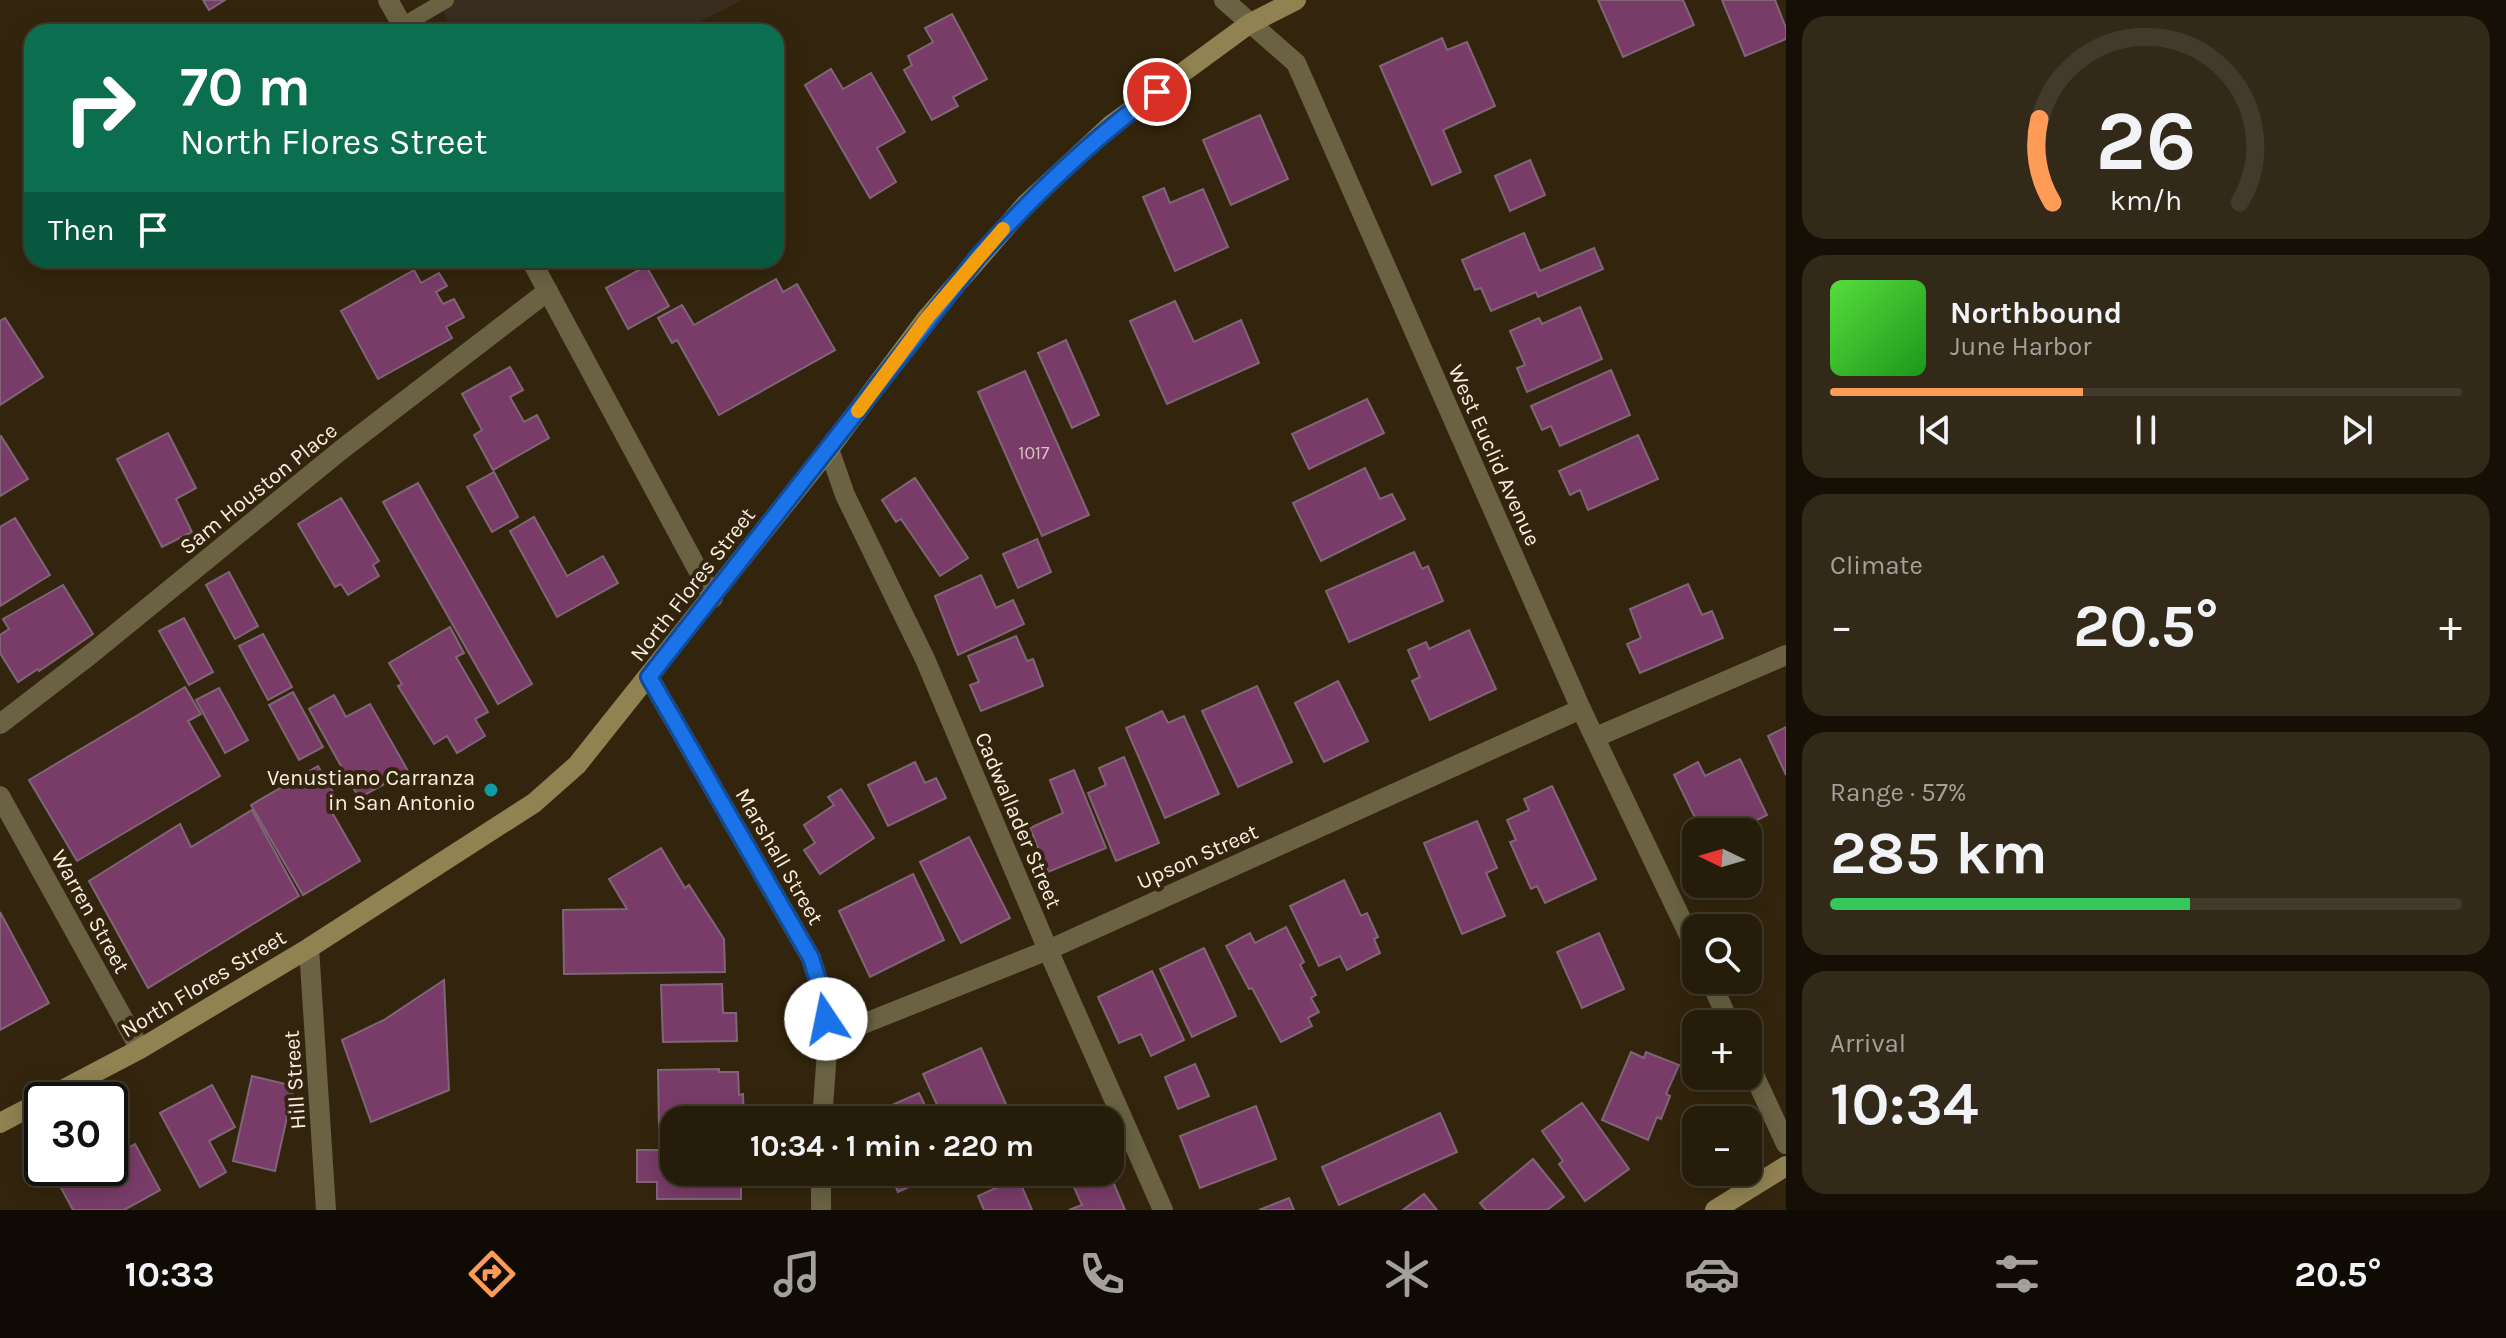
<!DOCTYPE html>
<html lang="en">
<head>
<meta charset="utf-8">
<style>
  body { margin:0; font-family:Karla,sans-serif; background:#322918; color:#f1f3f6; height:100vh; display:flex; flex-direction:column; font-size:30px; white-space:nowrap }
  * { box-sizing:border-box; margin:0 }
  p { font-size:26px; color:#a4a19c }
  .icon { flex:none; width:44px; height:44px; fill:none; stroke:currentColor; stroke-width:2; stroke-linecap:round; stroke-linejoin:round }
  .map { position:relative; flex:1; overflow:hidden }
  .drawer { display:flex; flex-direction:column; gap:16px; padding:16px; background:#150f06; width:720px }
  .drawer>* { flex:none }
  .guide { position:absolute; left:24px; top:24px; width:760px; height:244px; border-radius:24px; box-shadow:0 4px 20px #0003,0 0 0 2px #423a2b; background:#0b6e4f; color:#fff; overflow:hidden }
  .needle { width:52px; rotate:275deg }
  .controls { position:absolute; left:1682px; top:818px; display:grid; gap:16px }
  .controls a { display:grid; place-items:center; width:80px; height:80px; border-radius:16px; background:#261c0a; box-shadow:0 4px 20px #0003,0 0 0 2px #423a2b; font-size:40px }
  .speed { position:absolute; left:24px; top:1082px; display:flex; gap:16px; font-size:40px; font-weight:700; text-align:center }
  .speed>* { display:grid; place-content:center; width:104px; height:104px; border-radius:50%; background:#261c0a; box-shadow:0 4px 20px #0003,0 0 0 2px #423a2b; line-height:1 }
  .speed .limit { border:4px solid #111; border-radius:12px; background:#fff; color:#111 }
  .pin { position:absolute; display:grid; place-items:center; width:68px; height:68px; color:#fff; margin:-34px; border:4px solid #fff; border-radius:50%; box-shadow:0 2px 8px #0007 }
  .me { position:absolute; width:88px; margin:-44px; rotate:349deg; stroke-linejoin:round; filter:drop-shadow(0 0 6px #0008) }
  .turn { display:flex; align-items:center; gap:28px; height:168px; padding:0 24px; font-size:36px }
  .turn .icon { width:104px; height:104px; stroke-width:2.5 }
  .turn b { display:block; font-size:56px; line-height:68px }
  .then { display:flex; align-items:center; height:76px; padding:0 24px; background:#0003; gap:16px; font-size:30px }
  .big { font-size:60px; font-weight:700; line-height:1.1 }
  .drawer .tile { flex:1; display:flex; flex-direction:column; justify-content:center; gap:12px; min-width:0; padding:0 28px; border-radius:24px; background:#322918 }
  .drawer .dial { align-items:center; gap:0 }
  .dial svg { height:208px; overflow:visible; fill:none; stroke:#423a2b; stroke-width:7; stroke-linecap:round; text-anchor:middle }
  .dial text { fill:#f1f3f6; stroke:none }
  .song { display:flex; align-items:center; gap:24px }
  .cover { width:96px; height:96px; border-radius:12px; background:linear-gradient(135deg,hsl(110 70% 55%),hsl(120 70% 35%)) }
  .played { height:8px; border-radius:4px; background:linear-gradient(90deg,#fe9c57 40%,#423a2b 40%) }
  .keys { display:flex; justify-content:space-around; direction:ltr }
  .heat { display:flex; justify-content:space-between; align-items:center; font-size:44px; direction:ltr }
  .charge { height:12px; border-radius:6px; background:linear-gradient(90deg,#34c759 57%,#423a2b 0) }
  .trip { position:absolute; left:660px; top:1106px; width:464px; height:80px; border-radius:24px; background:#261c0a; box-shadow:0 4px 20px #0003,0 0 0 2px #423a2b; font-weight:700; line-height:80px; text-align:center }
  .tab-bar { display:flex; height:128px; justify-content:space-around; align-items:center; background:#0f0b04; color:#a4a19c }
  .tab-bar .icon { width:56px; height:56px }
  .tab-bar .selected { color:#fe9c57 }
  .tab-bar b { font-size:36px; color:#f1f3f6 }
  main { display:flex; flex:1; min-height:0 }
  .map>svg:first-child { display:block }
</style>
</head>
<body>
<main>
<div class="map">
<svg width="1786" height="1210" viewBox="0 0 1786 1210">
  <rect width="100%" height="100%" fill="#33250d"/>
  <!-- education -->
  <path fill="#382d1e" d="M 437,0 L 742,0 L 680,32 L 454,32 Z"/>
  <!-- building -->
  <g fill="#793c69" stroke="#7f6577" stroke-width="2">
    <path d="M 203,0 L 225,0 L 209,10 Z"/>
    <path d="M 1598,0 L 1683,0 L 1694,25 L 1623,57 Z"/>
    <path d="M 1722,0 L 1775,0 L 1786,28 L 1786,39 L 1745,56 Z"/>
    <path d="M 952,14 L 987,79 L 953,97 L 958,106 L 932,120 L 904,70 L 912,65 L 908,56 L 933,42 L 925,28 Z"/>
    <path d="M 1442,38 L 1447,50 L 1467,42 L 1495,106 L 1443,130 L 1461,172 L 1432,185 L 1380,66 Z"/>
    <path d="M 831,69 L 843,89 L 871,73 L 905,132 L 877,148 L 896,182 L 870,198 L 805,85 Z"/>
    <path d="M 1260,115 L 1288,179 L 1231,205 L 1203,140 Z"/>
    <path d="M 1530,160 L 1545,195 L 1510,211 L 1495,176 Z"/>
    <path d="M 1164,188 L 1170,203 L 1203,189 L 1228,247 L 1175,271 L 1143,197 Z"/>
    <path d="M 1524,233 L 1540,271 L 1594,248 L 1603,269 L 1538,297 L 1536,292 L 1491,311 L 1481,288 L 1475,290 L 1462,260 Z"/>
    <path d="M 646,266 L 669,306 L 628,329 L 606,288 Z"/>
    <path d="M 414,270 L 421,283 L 439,273 L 447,286 L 436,292 L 443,304 L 454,299 L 464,317 L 446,327 L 452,338 L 378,379 L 341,311 Z"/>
    <path d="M 776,279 L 783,292 L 797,284 L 835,350 L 719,415 L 677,340 L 672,343 L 658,318 L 682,305 L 694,325 Z"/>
    <path d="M 1175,301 L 1194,342 L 1241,320 L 1259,363 L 1167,404 L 1130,321 Z"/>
    <path d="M 1580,307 L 1602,359 L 1527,392 L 1517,368 L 1525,365 L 1510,331 L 1539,318 L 1542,324 Z"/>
    <path d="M 5,318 L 43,377 L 0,405 L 0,321 Z"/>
    <path d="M 1066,340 L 1099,415 L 1072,428 L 1038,353 Z"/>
    <path d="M 510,367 L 523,390 L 510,397 L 524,422 L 537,415 L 549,438 L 493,470 L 474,435 L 482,430 L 462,394 Z"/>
    <path d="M 1611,370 L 1630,415 L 1560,446 L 1551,426 L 1542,430 L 1531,406 Z"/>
    <path d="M 1025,371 L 1089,515 L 1042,536 L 978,392 Z"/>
    <path d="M 1367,399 L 1384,433 L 1309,469 L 1292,434 Z"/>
    <path d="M 168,433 L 196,488 L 176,499 L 192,532 L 162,547 L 117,459 Z"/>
    <path d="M 1638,435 L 1658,479 L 1588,510 L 1580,490 L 1570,495 L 1559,471 Z"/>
    <path d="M 1,436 L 28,479 L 0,496 L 0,437 Z"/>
    <path d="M 1365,468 L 1380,499 L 1392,494 L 1405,519 L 1321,561 L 1293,503 Z"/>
    <path d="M 494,472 L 518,517 L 492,532 L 467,487 Z"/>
    <path d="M 915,478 L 968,558 L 940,576 L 901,519 L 896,522 L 882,500 Z"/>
    <path d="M 418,483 L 532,684 L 498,704 L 383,502 Z"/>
    <path d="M 341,498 L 379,561 L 373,565 L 379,576 L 348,595 L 341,584 L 335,587 L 298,524 Z"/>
    <path d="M 534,517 L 567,576 L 603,556 L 618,583 L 557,617 L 510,531 Z"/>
    <path d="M 15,518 L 50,575 L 0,606 L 0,527 Z"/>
    <path d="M 1037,539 L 1051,572 L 1018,588 L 1003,554 Z"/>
    <path d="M 1414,552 L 1422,569 L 1428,566 L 1443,601 L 1349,642 L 1326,591 Z"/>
    <path d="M 229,572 L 258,626 L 235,639 L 206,585 Z"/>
    <path d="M 981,575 L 996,608 L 1013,600 L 1024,624 L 958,655 L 935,596 Z"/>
    <path d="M 1688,584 L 1702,615 L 1712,611 L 1723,638 L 1640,673 L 1627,644 L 1641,638 L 1630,609 Z"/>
    <path d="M 63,585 L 93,634 L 39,671 L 38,669 L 18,682 L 0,653 L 0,635 L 9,629 L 3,619 Z"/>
    <path d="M 184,618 L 213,672 L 189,685 L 159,631 Z"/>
    <path d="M 450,627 L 464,653 L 456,657 L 488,712 L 475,719 L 485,736 L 457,753 L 447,736 L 434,744 L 398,686 L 402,684 L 389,663 Z"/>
    <path d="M 1469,630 L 1496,689 L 1430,720 L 1412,681 L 1420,677 L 1408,650 L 1426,642 L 1429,649 Z"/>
    <path d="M 263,634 L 292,687 L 268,700 L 239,646 Z"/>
    <path d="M 1016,636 L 1027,661 L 1033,659 L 1043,686 L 981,711 L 970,685 L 979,682 L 968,656 Z"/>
    <path d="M 1338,681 L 1368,741 L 1324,762 L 1295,703 Z"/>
    <path d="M 1257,686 L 1292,762 L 1238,787 L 1202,711 Z"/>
    <path d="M 185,687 L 201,714 L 188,721 L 220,776 L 77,861 L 29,780 Z"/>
    <path d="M 219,688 L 248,740 L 225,753 L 196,700 Z"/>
    <path d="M 293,692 L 323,747 L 299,760 L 269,705 Z"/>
    <path d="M 334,695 L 346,717 L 370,704 L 408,771 L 359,798 L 309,709 Z"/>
    <path d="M 1162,711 L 1168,723 L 1184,716 L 1219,794 L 1165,818 L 1126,728 Z"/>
    <path d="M 1786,727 L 1786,775 L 1768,736 Z"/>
    <path d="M 1124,757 L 1159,843 L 1116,861 L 1088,793 L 1106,785 L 1099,768 Z"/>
    <path d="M 1740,759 L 1767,815 L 1743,827 L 1745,832 L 1702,832 L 1674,775 L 1698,762 L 1705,776 Z"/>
    <path d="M 915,762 L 925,783 L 936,778 L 946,798 L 888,826 L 868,785 Z"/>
    <path d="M 318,766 L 339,803 L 330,809 L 360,861 L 303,895 L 251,805 Z"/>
    <path d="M 1074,770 L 1106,848 L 1048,872 L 1030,828 L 1063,813 L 1050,780 Z"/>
    <path d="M 1552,786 L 1596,879 L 1545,903 L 1537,886 L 1531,889 L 1510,842 L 1516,840 L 1507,820 L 1529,810 L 1524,799 Z"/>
    <path d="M 841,789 L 874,838 L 820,874 L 804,850 L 815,843 L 804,825 L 834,805 L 828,797 Z"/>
    <path d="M 252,810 L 299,896 L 148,988 L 89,881 L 180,824 L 191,847 Z"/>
    <path d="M 1477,821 L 1497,868 L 1486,873 L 1505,916 L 1462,934 L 1424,843 Z"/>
    <path d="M 969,837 L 1010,918 L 961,943 L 920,862 Z"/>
    <path d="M 661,848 L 685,888 L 689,885 L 724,939 L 725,972 L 564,974 L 563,910 L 627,909 L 609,879 Z"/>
    <path d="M 913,874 L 944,940 L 870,977 L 839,911 Z"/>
    <path d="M 1344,880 L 1361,916 L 1367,913 L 1378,937 L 1374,939 L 1380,953 L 1347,970 L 1340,956 L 1319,966 L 1290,906 Z"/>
    <path d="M 0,912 L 49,1003 L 0,1030 Z"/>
    <path d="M 1286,927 L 1304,962 L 1300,965 L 1316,995 L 1311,998 L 1319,1012 L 1308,1018 L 1312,1026 L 1281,1042 L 1252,988 L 1249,989 L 1226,946 L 1250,933 L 1255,943 Z"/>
    <path d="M 1599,933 L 1624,989 L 1582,1008 L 1557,952 Z"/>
    <path d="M 1204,948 L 1236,1016 L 1192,1037 L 1160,969 Z"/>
    <path d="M 1152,971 L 1184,1040 L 1151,1056 L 1141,1034 L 1119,1043 L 1098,997 Z"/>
    <path d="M 444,980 L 449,1090 L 371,1122 L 342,1040 L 384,1020 Z"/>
    <path d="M 722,984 L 723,1013 L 736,1013 L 737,1041 L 663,1042 L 661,985 Z"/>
    <path d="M 981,1048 L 1013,1120 L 944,1120 L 923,1074 Z"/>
    <path d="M 1631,1052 L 1644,1058 L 1646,1052 L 1679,1065 L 1666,1094 L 1670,1096 L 1661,1119 L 1657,1117 L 1648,1140 L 1602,1120 Z"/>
    <path d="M 1195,1064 L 1209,1096 L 1178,1109 L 1165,1077 Z"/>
    <path d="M 719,1069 L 719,1072 L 738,1072 L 739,1095 L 743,1094 L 744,1120 L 674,1120 L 674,1128 L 659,1128 L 658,1070 Z"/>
    <path d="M 252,1076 L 294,1086 L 275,1171 L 233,1161 Z"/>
    <path d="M 212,1085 L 235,1127 L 209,1141 L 226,1172 L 200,1187 L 160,1113 Z"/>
    <path d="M 919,1093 L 932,1120 L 899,1120 L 892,1105 Z"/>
    <path d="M 1582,1103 L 1629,1169 L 1585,1201 L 1559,1164 L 1563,1161 L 1542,1131 Z"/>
    <path d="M 1256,1106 L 1276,1159 L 1200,1188 L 1180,1136 Z"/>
    <path d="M 1440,1113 L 1457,1152 L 1339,1205 L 1322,1167 Z"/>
    <path d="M 135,1144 L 160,1190 L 124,1210 L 73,1210 L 60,1186 L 92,1168 L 110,1168 L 110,1158 Z"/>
    <path d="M 637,1150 L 674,1150 L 674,1172 L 741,1172 L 741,1199 L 657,1199 L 657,1182 L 637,1182 Z"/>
    <path d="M 1533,1159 L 1564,1197 L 1547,1210 L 1486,1210 L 1480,1203 Z"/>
    <path d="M 889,1172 L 942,1172 L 898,1192 Z"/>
    <path d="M 1101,1172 L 1109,1172 L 1125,1210 L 1069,1210 L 1082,1205 L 1073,1185 Z"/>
    <path d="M 1018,1178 L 1032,1210 L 984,1210 L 978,1196 Z"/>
    <path d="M 1424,1194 L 1437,1210 L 1403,1210 Z"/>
    <path d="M 1289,1198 L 1294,1210 L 1259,1210 Z"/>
  </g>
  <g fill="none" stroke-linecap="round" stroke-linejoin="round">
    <!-- service -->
    <path stroke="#6a6243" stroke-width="16" d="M 402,26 L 446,0"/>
    <!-- minor -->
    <g stroke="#6a6243" stroke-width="20">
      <path d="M 388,0 L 406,32"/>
      <path d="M 1224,0 L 1296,63 L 1581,709 L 1696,950"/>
      <path d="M 531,260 L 713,598"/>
      <path d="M 829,449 L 845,495 L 925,659 L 1048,950 L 1163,1210"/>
      <path d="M 649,677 L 811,958 L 824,1000 L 828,1038 L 822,1120"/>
      <path d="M 0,724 L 91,654 L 341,450 L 548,291"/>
      <path d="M 1596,737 L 1786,655"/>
      <path d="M 0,796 L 140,1049"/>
      <path d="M 309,948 L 326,1210"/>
      <path d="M 1710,980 L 1730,1024"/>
      <path d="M 828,1038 L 1048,950 L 1581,709"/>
      <path d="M 1748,1062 L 1786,1144"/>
      <path d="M 821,1210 L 821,1172"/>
    </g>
    <!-- secondary -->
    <g stroke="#908251" stroke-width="20">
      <path d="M 43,1100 L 140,1049 L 309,948 L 534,803 L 577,765 L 829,449 L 927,318 L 1026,204 L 1111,125 L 1249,24 L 1296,0"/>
      <path d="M 0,1123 L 42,1101"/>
      <path d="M 1715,1210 L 1786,1166"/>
    </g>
  </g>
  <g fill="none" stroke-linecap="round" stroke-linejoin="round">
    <!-- route casing -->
    <g stroke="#114b97" stroke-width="20">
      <path id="route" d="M 826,1019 L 824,1000 L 811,958 L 649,677 L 977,258 C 1032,197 1090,140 1157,92"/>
    </g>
    <!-- route -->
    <use href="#route" stroke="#1a73e8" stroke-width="14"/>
    <!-- slow -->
    <path stroke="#f59e0b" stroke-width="14" d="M 858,411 L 927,318 L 1003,229"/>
  </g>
  <!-- markers -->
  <circle fill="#0f9aa8" stroke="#33250d" stroke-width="3" cx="491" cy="790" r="8"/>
  <g text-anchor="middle" stroke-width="8" stroke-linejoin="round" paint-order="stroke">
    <!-- number labels -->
    <g font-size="18" fill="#d9c3c3">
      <text x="1034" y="459">1017</text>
    </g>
    <!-- street labels -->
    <g font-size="22" fill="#f9f0e1" stroke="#33250d">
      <text transform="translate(1495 455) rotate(66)" y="8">West Euclid Avenue</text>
      <text transform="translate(258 488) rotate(-39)" y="8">Sam Houston Place</text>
      <text transform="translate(692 584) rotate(-52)" y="8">North Flores Street</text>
      <text transform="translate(1019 820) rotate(67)" y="8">Cadwallader Street</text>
      <text transform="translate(780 856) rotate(60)" y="8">Marshall Street</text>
      <text transform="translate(1197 856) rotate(-24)" y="8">Upson Street</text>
      <text transform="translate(91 911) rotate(61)" y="8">Warren Street</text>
      <text transform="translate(203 983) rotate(-31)" y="8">North Flores Street</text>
      <text transform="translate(294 1080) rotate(-94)" y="8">Hill Street</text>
    </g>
    <!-- poi labels -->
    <g font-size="22" fill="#f9f0e1" stroke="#33250d" text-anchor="end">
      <text x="475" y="785">Venustiano Carranza<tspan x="475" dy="25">in San Antonio</tspan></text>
    </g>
  </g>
</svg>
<div class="controls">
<a><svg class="needle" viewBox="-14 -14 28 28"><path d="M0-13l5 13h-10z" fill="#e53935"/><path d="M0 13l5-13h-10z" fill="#a4a19c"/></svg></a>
<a><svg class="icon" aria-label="search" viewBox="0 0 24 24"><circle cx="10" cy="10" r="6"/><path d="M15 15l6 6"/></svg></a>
<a>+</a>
<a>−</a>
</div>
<div class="speed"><div class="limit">30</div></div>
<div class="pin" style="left:1157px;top:92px;background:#d93025"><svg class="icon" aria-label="arrive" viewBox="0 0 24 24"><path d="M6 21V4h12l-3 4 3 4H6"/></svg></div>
<svg class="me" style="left:826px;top:1019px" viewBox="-20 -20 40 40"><circle r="19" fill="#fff"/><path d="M0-13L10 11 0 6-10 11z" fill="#1a73e8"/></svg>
<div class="trip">10:34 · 1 min · 220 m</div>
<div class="guide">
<div class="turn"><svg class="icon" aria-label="right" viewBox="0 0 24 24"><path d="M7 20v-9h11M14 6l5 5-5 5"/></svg><div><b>70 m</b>North Flores Street</div></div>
<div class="then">Then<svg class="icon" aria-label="arrive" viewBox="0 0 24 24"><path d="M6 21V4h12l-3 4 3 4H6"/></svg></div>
</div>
</div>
<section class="drawer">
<div class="tile dial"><svg viewBox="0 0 100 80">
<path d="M14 69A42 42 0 1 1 86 69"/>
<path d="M14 69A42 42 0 0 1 9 37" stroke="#fe9c57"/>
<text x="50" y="56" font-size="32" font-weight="700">26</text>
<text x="50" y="72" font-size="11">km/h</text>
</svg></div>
<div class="tile">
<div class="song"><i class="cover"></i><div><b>Northbound</b><p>June Harbor</p></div></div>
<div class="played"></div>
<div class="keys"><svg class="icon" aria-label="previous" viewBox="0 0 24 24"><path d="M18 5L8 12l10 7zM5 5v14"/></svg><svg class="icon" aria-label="pause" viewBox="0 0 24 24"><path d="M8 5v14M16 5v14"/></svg><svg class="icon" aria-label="next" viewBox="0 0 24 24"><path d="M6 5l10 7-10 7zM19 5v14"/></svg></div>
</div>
<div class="tile"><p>Climate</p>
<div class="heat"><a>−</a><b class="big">20.5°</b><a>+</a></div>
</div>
<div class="tile"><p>Range · 57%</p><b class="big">285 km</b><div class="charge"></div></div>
<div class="tile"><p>Arrival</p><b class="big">10:34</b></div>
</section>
</main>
<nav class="tab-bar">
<b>10:33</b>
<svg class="icon selected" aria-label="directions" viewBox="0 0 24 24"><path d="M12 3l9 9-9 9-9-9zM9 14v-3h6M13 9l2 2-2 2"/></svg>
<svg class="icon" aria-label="music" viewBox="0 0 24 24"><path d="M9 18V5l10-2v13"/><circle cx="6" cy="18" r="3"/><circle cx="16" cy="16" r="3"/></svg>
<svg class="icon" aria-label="phone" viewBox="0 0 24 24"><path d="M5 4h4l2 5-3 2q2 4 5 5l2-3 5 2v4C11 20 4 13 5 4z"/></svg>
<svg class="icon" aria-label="climate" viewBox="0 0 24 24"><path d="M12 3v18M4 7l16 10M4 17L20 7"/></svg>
<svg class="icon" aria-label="car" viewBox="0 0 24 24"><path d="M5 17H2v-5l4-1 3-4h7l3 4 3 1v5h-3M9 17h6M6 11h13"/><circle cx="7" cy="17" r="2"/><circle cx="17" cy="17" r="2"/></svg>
<svg class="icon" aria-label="filters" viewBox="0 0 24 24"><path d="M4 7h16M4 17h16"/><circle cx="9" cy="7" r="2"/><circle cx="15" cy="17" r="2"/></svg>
<b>20.5°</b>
</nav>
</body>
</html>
